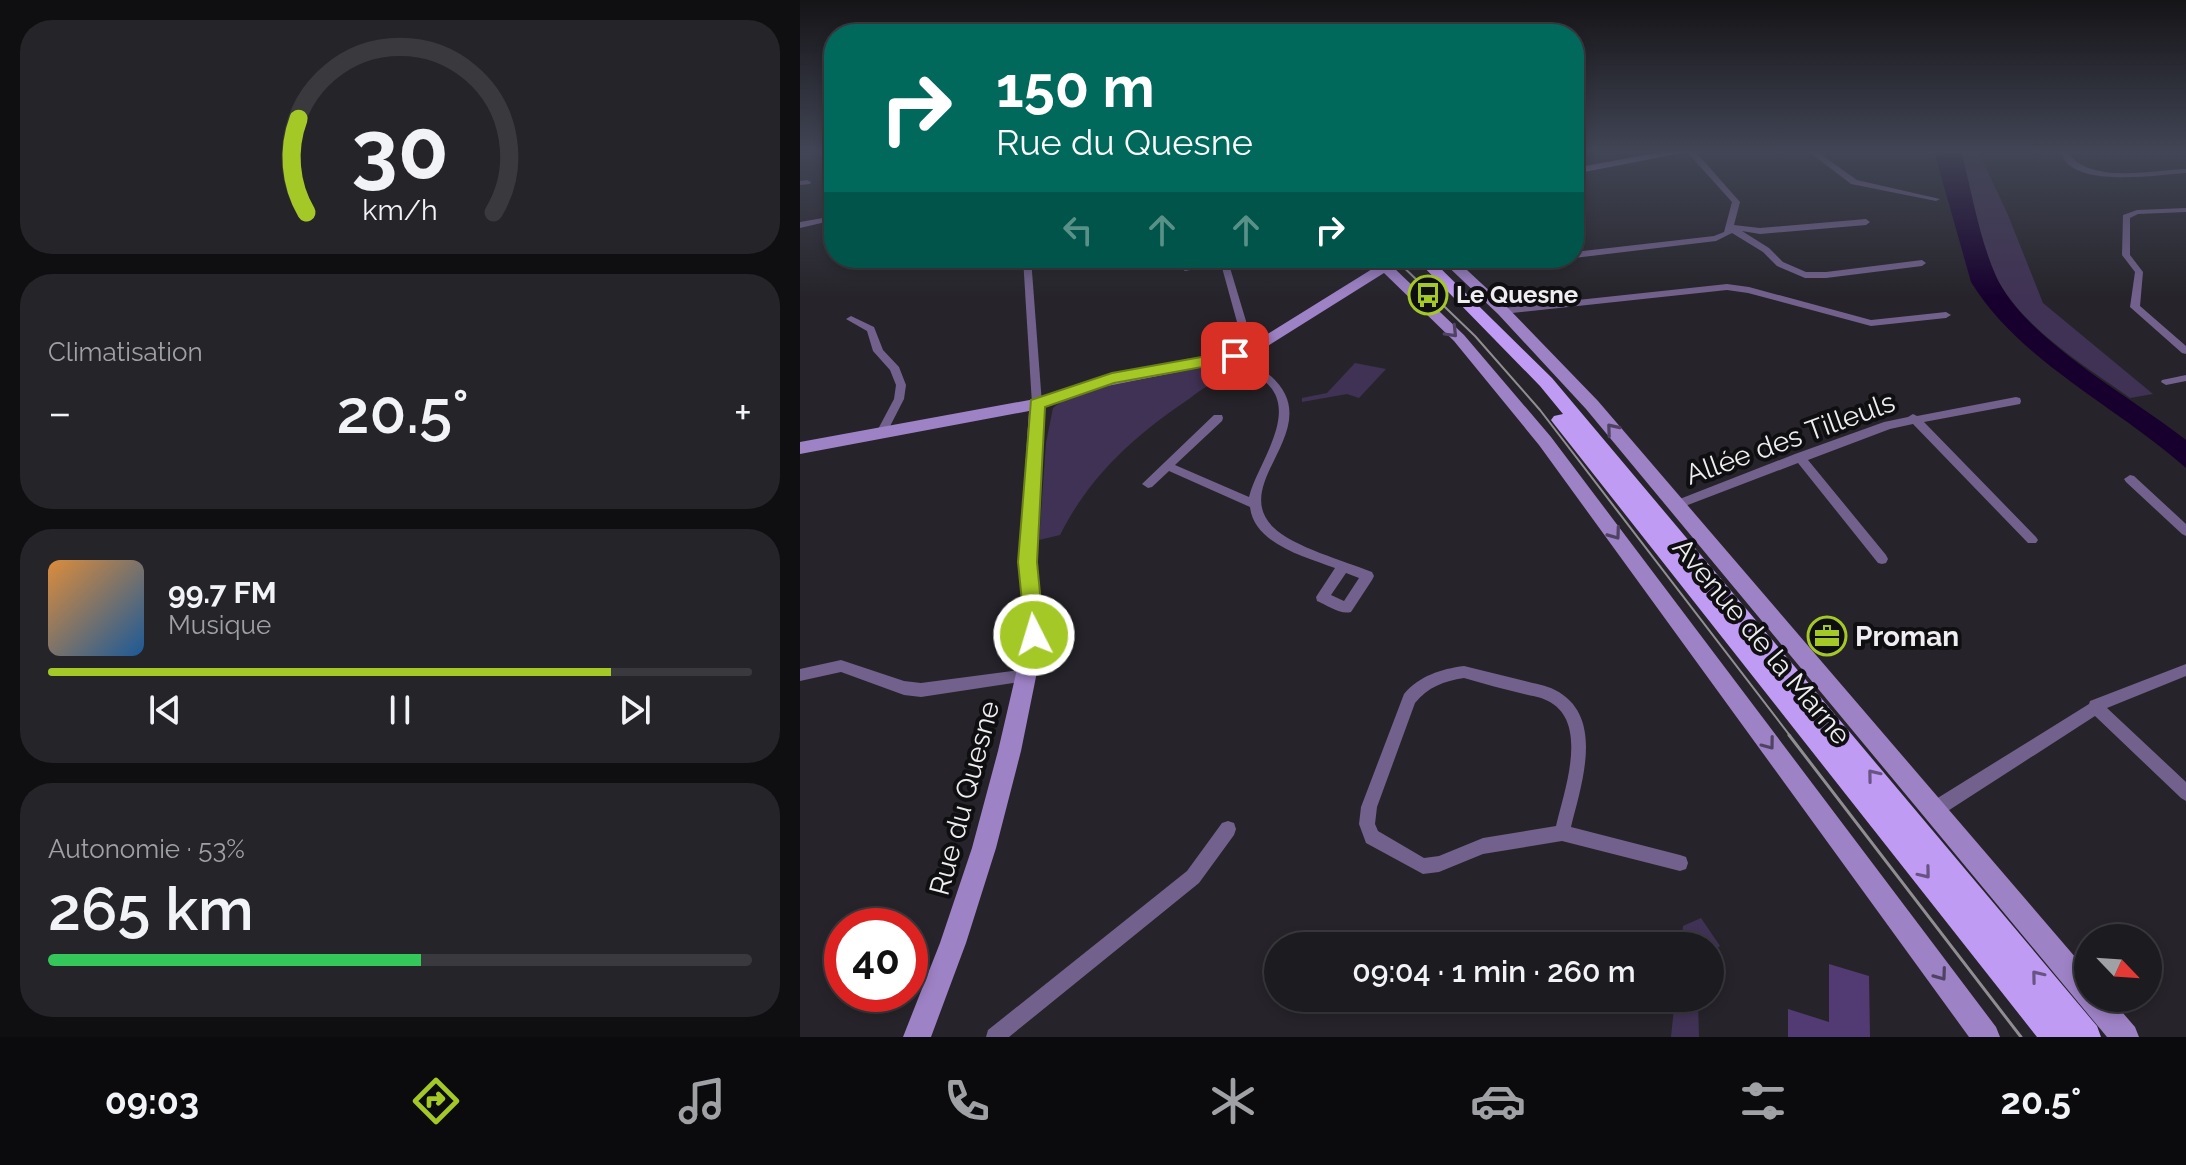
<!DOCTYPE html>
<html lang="fr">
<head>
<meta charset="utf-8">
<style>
  body { margin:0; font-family:Raleway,sans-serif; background:#252429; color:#f1f3f6; height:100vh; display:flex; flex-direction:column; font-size:30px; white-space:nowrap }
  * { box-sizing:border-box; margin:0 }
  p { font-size:26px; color:#a0a1a5 }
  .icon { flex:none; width:44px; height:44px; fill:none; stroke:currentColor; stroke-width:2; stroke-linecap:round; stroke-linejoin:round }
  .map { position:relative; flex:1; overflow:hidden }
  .sheet { display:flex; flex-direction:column; gap:20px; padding:20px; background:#0f0f12; width:800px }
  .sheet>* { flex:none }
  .guide { position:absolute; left:24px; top:24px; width:760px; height:244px; border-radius:32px; box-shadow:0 4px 12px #0003,0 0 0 2px #3a393e; background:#00695c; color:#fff; overflow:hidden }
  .needle { width:52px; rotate:115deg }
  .fabs { position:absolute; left:1274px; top:924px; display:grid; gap:16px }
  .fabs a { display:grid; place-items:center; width:88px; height:88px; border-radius:50%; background:#1c1b20; box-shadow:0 4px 12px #0003,0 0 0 2px #3a393e; font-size:40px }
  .speed { position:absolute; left:24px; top:908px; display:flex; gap:16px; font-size:40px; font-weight:700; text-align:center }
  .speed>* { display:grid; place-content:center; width:104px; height:104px; border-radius:50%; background:#1c1b20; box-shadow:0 4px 12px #0003,0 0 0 2px #3a393e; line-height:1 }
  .speed .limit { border:12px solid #d22; background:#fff; color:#111 }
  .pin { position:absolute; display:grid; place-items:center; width:68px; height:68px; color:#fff; margin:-34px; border-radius:16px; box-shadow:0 4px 12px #0006 }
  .me { position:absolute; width:88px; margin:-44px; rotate:355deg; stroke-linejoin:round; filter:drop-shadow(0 0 6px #0008) }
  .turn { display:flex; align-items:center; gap:28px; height:168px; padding:0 40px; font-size:36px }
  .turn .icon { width:104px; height:104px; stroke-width:2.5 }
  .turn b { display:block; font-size:56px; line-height:68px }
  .lanes { display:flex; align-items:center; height:76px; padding:0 40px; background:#0003; justify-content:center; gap:40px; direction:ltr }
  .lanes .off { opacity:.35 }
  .big { font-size:60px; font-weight:600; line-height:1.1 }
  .sheet .widget { flex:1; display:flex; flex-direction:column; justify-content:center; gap:12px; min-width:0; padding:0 28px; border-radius:32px; background:#252429 }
  .sheet .dial { align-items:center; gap:0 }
  .dial svg { height:208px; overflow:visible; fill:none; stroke:#3a393e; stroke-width:7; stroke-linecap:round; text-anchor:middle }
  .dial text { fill:#f1f3f6; stroke:none }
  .song { display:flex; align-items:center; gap:24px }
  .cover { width:96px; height:96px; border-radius:12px; background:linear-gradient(135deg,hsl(30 70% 55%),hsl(210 70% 35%)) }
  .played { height:8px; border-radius:4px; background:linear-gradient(90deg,#a4c825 80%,#3a393e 80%) }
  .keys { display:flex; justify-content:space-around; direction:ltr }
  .heat { display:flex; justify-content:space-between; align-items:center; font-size:44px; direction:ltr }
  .charge { height:12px; border-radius:6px; background:linear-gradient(90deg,#34c759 53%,#3a393e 0) }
  .trip { position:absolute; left:464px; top:932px; width:460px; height:80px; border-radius:40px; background:#1c1b20; box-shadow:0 4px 12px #0003,0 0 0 2px #3a393e; font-weight:600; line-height:80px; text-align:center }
  .dock { display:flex; height:128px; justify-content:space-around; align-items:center; background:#0b0b0d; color:#a0a1a5 }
  .dock .icon { width:56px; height:56px }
  .dock .selected { color:#a4c825 }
  .dock b { font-size:36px; color:#f1f3f6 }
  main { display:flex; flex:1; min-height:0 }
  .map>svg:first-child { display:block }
</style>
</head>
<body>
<main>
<section class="sheet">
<div class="widget dial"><svg viewBox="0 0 100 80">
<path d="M14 69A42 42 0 1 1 86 69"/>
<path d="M14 69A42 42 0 0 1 11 33" stroke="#a4c825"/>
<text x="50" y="56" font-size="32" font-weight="700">30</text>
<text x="50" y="72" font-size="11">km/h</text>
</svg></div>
<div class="widget"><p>Climatisation</p>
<div class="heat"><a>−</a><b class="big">20.5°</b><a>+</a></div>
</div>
<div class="widget">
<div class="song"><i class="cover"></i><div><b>99.7 FM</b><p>Musique</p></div></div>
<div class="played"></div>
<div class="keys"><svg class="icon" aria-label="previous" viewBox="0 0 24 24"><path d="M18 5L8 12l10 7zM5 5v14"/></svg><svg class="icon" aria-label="pause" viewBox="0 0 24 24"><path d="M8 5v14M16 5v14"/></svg><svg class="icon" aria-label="next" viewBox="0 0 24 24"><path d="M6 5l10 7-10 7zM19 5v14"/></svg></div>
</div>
<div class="widget"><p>Autonomie · 53%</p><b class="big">265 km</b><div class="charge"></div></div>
</section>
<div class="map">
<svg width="1386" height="1037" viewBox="0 0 1386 1037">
  <rect width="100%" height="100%" fill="#26242a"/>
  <!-- green -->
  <g fill="#403254">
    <path d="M 1161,151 L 1178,151 L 1208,215 L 1243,303 L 1353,394 L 1330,398 C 1283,364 1228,332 1198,281 C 1180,250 1171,188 1161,151 Z"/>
    <path d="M 555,363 L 586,369 L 559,398 L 547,394 L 502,402 L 502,398 L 527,393 Z"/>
    <path d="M 414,366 L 430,367 L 446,373 C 423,372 404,388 386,401 C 333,437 289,477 260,535 L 239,540 L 246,443 L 253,408 C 285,381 372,374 414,366 Z"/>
    <path d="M 901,918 L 920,946 L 914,950 L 910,946 L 895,943 L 893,946 L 881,946 L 883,926 Z"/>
    <path d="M 875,998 L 893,998 L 898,1002 L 899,1037 L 871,1037 Z"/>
  </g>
  <!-- water -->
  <path fill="#17002e" d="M 1134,151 L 1161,151 C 1172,192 1179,238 1196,276 C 1224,339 1332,397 1386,440 L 1386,468 C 1318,407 1219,361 1171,282 Z"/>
  <!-- building -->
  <path fill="#523b72" d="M 1029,964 L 1069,976 L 1070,1037 L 988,1037 L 988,1009 L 1029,1022 Z"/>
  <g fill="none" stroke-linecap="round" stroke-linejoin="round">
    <!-- street -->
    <g fill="#72618c" fill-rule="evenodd">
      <path d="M 895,151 L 940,202 L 934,225 L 960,228 L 1066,219 L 1070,222 L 1066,225 L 960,234 L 942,231 L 969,248 L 983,262 L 1006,272 L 1026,272 L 1122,260 L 1126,263 L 1122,266 L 1026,278 L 1005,278 L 977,266 L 963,252 L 932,233 L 916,241 L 774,258 L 774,252 L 914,236 L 924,232 L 932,202 L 887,152 Z"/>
      <path d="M 1008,151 L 1016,151 L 1057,180 L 1140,199 L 1136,201 L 1051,184 Z"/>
      <path d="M 1260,151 L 1267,151 C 1288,185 1352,170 1386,169 L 1386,173 C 1357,175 1287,186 1266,162 C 1264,159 1262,155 1260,151 Z"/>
      <path d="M 7,180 L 11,182 L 10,184 L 0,185 L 0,181 Z"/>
      <path d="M 1386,208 L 1386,212 L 1338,214 L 1330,218 L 1330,255 L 1343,272 L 1340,306 L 1386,346 L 1386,354 L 1382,353 L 1330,307 L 1335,272 L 1322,255 L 1323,215 L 1337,210 Z"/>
      <path d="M 34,216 L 34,220 L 0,228 L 0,222 Z"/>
      <path d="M 123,258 L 141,258 L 137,261 L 91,270 L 87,267 L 91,264 Z"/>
      <path d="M 223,258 L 231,258 L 242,404 L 237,408 L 232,404 Z"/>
      <path d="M 424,258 L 428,261 L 455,351 L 454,353 L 446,353 L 445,351 L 421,264 L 385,271 L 381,268 L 385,265 Z"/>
      <path d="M 927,284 L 949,287 L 1071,320 L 1146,312 L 1151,315 L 1146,318 L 1071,326 L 948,293 L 927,290 L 703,314 L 698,311 L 703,308 Z"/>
      <path d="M 51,316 L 74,327 L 83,350 L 99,367 L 106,385 L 104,399 L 85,436 L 81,437 L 76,433 L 94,399 L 96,385 L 90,370 L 73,351 L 67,331 L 46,319 Z"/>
      <path d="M 435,353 C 442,356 449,361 456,365 C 544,421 425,479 473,527 C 493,547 545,561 572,572 L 574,576 L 572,580 L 551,612 C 540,615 527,605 517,601 L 516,597 L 535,568 C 506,557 454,544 450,507 L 369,471 L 352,487 L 348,488 L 342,484 L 414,415 L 422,415 L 423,418 L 422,421 L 375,465 L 449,497 C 457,465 494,420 472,389 C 462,376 445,368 431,358 L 430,356 ZM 546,573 L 559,578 L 544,601 L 531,595 Z"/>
      <path d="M 1386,375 L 1386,381 L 1366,385 L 1361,382 L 1362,380 Z"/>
      <path d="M 1216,397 L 1220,398 L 1221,401 L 1220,404 L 1124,422 L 1236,537 L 1238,540 L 1236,543 L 1228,543 L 1113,424 L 1090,429 L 1008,460 L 1086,555 L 1088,559 L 1086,563 L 1082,564 L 1078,563 L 998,463 L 880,508 L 872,508 L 870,505 L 872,502 L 995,454 L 1084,422 L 1108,417 L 1113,414 L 1117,416 Z"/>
      <path d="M 1330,475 L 1334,476 L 1386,524 L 1386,536 L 1382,534 L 1326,482 L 1324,479 Z"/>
      <path d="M 41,660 L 104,681 L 121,683 L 227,669 L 232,670 L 234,675 L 232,680 L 227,681 L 121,697 L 104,695 L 41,672 L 0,681 L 0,669 Z"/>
      <path d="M 1386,664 L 1386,676 L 1307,708 L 1386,782 L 1386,801 L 1381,798 L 1295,716 L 1140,816 L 1134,818 L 1128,816 L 1126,810 L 1128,804 L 1289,704 L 1290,701 Z"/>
      <path d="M 664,666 C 684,671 705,676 725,681 C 735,684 746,685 755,690 C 806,716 781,785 771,827 L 880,855 L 886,857 L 888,863 L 886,869 L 880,871 L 762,841 L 683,854 L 639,872 L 623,874 L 566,843 L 559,824 L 561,807 L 604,694 C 619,676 641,669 664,666 ZM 664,678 C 684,684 704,689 724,694 C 732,696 741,697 748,701 C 790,722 764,791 756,826 L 683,838 L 639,856 L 624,858 L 578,831 L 575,824 L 577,807 L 615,703 C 628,687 644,681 664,678 Z"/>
      <path d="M 428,821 L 434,823 L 436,829 L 434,835 L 399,883 L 209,1037 L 186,1037 L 188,1030 L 387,871 L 422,823 Z"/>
    </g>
    <!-- secondary -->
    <g fill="#9e82c6" fill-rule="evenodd">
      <path d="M 866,151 L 892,151 L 774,174 L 774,168 Z"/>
      <path d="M 569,258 L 586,260 L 606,258 L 593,267 L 664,335 L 751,437 L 1196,1027 L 1200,1037 L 1169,1037 L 739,445 L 654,341 L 584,273 L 463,349 L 433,361 L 302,387 L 245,407 L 237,562 L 244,625 L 241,652 L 221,751 L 196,848 L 166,943 L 131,1037 L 103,1037 L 140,943 L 172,848 L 198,751 L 221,652 L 224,625 L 219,562 L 229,411 L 0,454 L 0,442 L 235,399 L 299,377 L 425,354 L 453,343 L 577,266 Z"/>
      <path d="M 639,258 L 654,258 L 708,308 L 798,401 L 1288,972 L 1288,998 L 1310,998 L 1335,1027 L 1339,1037 L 1307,1037 L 786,409 L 698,314 Z"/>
    </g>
    <!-- primary -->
    <path fill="#c09bf4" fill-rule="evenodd" d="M 615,258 L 630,258 L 752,378 L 1297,1026 L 1301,1037 L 1237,1037 L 754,424 L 751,420 L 754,416 L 763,414 L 740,386 Z"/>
    <!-- tram-far1 -->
    <path stroke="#908e93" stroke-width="2" d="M 594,258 L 675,336 L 740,410 L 991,737"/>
    <!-- tram -->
    <path stroke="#908e93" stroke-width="3" d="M 989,735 L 1221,1037"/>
  </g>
  <!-- one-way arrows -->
  <defs><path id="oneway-chevron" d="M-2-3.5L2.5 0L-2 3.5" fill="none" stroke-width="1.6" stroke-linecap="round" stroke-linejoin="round" transform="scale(2)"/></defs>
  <g stroke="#4f4262">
    <use href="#oneway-chevron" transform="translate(652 332) rotate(46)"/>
    <use href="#oneway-chevron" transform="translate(812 429) rotate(-130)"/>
    <use href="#oneway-chevron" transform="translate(815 534) rotate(54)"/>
    <use href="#oneway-chevron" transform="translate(969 744) rotate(53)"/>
    <use href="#oneway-chevron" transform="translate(1141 975) rotate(54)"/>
  </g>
  <g stroke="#685482">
    <use href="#oneway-chevron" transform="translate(1073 775) rotate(-129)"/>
    <use href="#oneway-chevron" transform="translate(1125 873) rotate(51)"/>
    <use href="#oneway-chevron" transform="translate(1237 976) rotate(-129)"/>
  </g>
  <!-- sky -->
  <linearGradient id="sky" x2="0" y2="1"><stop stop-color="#151417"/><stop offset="0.51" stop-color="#414555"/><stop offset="1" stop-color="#414555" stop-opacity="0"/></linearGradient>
  <rect width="1386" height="297" fill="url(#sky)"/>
  <!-- route -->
  <path fill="#a4c825" stroke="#6b8218" stroke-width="2" d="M 435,351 L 441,353 L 441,360 L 314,383 L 245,407 L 237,562 L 244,635 L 241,641 L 234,644 L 226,641 L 218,562 L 231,400 L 312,373 Z"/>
  <!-- icons -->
  <defs>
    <g id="bus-ring" transform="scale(2)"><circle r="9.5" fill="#0f0e10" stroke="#a4c825" stroke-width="1.5"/><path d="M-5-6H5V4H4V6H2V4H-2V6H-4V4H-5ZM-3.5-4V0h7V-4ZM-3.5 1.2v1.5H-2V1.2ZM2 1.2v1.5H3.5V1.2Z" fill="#a4c825"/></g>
    <g id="office-ring" transform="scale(2)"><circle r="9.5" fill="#0f0e10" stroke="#a4c825" stroke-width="1.5"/><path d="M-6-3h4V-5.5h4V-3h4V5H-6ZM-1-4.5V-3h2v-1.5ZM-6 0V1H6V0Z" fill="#a4c825"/></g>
  </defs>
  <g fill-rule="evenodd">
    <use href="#bus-ring" x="628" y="295"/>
    <use href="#office-ring" x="1027" y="636"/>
  </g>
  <g text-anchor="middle" stroke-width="8" stroke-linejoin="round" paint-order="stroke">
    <!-- far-poi labels -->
    <g font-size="24" font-weight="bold" fill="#efedf1" stroke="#0f0e10" text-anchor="start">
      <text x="656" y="303">Le Quesne</text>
    </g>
    <!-- street labels -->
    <g font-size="28" fill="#efedf1" stroke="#0f0e10">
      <text transform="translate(990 438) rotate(-20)" y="10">Allée des Tilleuls</text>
      <text transform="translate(962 641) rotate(50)" y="10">Avenue de la Marne</text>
      <text transform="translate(164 798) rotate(-75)" y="10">Rue du Quesne</text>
    </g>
    <!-- poi labels -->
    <g font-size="28" font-weight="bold" fill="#efedf1" stroke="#0f0e10" text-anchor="start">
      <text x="1055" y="646">Proman</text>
    </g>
  </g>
</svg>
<div class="fabs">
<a><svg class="needle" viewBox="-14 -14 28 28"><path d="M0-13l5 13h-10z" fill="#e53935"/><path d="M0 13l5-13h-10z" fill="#a0a1a5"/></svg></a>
</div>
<div class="speed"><div class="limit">40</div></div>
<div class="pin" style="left:435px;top:356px;background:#d93025"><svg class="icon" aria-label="arrive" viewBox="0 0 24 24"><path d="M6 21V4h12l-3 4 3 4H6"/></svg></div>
<svg class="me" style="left:234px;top:635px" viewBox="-20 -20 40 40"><circle r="17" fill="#a4c825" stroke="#fff" stroke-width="3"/><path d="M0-11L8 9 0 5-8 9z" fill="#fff"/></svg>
<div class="trip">09:04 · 1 min · 260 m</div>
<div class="guide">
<div class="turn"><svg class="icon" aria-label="right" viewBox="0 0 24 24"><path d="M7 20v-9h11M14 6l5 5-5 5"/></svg><div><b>150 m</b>Rue du Quesne</div></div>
<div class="lanes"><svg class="icon off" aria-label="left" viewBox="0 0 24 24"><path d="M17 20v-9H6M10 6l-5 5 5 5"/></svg><svg class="icon off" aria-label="ahead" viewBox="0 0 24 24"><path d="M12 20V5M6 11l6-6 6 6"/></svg><svg class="icon off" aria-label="ahead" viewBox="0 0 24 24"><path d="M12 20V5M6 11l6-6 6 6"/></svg><svg class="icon" aria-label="right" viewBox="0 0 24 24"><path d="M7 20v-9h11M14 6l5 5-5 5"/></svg></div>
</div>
</div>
</main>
<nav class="dock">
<b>09:03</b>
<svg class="icon selected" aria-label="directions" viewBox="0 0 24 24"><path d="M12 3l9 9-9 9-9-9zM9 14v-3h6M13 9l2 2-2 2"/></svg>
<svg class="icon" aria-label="music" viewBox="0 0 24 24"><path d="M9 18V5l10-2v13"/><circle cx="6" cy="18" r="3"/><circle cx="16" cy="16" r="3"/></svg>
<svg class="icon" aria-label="phone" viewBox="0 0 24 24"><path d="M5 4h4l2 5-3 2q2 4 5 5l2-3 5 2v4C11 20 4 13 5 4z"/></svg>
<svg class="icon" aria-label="climate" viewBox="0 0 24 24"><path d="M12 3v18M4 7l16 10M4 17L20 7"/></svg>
<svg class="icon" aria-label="car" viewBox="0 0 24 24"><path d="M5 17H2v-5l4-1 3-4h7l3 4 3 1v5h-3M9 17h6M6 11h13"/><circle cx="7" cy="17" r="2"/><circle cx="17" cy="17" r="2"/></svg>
<svg class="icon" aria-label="filters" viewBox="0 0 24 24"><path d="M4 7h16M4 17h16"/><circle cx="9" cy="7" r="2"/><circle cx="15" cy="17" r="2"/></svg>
<b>20.5°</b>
</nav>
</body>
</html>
